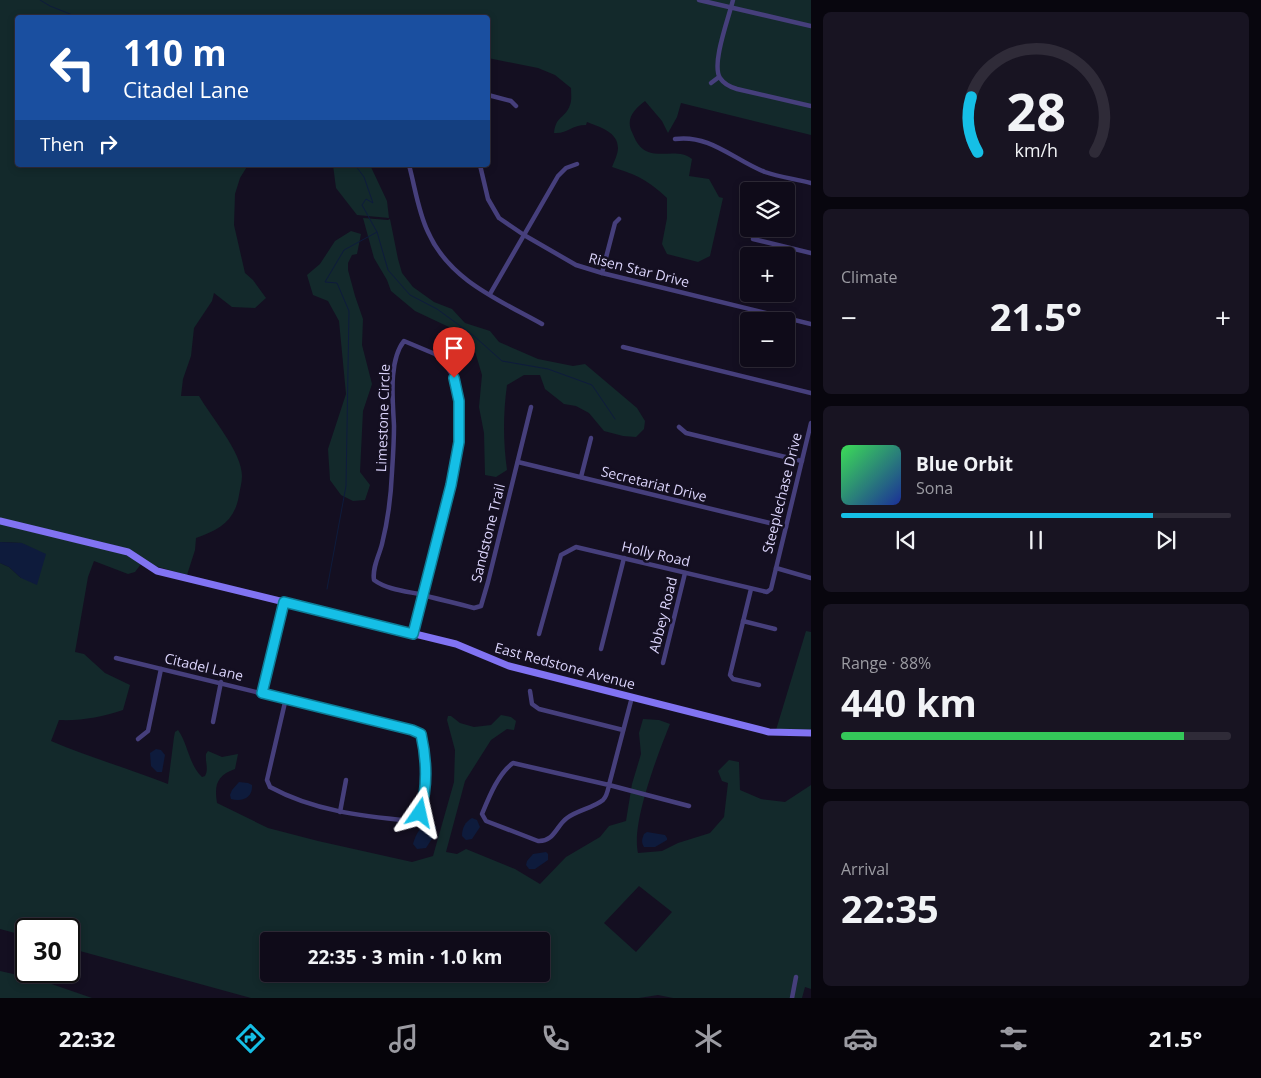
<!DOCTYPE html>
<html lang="en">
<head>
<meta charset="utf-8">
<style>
  body { margin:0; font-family:"Open Sans",sans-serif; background:#181422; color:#f1f3f6; height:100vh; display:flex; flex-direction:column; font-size:19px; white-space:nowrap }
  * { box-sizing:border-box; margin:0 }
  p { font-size:16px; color:#9b9ba2 }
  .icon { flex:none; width:28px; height:28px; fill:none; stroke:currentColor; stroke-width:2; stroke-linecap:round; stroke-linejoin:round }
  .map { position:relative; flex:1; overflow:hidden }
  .panel { display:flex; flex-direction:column; gap:12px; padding:12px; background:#08060e; width:450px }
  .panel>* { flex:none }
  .guide { position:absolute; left:15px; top:15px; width:475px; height:152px; border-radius:5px; box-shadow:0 2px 8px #0003,0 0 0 1px #2f2b38; background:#1a4fa0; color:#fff; overflow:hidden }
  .buttons { position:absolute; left:740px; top:182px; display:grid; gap:10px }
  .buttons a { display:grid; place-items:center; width:55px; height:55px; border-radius:5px; background:#0f0b19; box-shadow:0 2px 8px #0003,0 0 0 1px #2f2b38; font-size:25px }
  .speed { position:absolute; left:15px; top:918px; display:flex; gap:10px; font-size:25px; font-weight:700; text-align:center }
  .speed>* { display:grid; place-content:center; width:65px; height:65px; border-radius:50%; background:#0f0b19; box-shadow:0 2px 8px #0003,0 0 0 1px #2f2b38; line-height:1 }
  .speed .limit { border:2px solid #111; border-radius:8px; background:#fff; color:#111 }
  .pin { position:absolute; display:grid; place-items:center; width:42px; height:42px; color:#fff; margin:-51px -21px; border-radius:50% 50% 50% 0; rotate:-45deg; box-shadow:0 0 5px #0007 }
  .pin .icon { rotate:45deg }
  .me { position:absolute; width:55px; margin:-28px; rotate:11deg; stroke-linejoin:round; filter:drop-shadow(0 0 4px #0008) }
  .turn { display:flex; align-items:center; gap:18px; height:105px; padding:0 25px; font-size:22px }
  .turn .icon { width:65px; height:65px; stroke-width:2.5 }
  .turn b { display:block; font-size:35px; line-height:42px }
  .then { display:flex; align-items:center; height:48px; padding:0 25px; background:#0003; gap:10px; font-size:19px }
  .big { font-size:38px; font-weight:700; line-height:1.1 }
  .panel .widget { flex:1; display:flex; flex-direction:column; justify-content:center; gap:8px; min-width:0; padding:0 18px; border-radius:8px; background:#181422 }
  .panel .dial { align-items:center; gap:0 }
  .dial svg { height:130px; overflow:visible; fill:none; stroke:#2f2b38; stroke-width:7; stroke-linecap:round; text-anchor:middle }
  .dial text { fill:#f1f3f6; stroke:none }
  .song { display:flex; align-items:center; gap:15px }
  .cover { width:60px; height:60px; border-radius:8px; background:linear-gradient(135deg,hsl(130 70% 55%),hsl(230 70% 35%)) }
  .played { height:5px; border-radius:2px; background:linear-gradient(90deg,#15bfe6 80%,#2f2b38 80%) }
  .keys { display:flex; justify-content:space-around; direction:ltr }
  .heat { display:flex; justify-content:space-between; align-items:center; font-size:28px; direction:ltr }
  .charge { height:8px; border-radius:4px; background:linear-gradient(90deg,#34c759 88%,#2f2b38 0) }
  .trip { position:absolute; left:260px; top:932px; width:290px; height:50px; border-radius:5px; background:#0f0b19; box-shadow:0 2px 8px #0003,0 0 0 1px #2f2b38; font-weight:700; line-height:50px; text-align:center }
  .tabs { display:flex; height:80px; justify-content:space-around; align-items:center; background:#06040a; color:#9b9ba2 }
  .tabs .icon { width:35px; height:35px }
  .tabs .current { color:#15bfe6 }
  .tabs b { font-size:22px; color:#f1f3f6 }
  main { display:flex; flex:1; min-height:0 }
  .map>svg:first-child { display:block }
</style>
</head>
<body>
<main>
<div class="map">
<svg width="811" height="998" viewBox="0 0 811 998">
  <rect width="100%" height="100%" fill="#140f21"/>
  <!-- green -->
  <g fill="#13292b" fill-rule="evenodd">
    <path d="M 0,0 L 811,0 L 811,135 L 681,103 L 677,117 L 668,133 L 662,121 L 645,101 C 636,108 626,117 631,130 C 633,134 635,140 638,144 C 651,163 677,146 692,159 L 689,176 L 709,179 L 719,197 L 723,198 L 710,256 L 698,262 L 667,254 L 662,244 L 667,218 L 667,198 C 648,180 637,175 612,167 C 614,162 618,154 618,148 C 618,132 600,127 587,122 L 586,125 C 571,125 568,134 554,133 C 556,115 565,119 570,105 C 572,100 571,93 571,88 L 555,75 L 538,68 L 488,58 L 488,18 L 18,18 L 18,165 L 248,165 L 240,178 L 235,194 L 234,225 L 245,273 L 253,280 L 266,298 L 255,308 L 232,307 L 214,293 L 212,301 L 194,328 L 191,356 L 183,379 L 181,396 L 199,396 C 211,417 242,452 242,476 C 242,482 240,489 239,495 C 235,521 219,530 196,538 L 195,550 L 187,575 L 155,566 L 129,549 L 0,518 Z"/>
    <path d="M 333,165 L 370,165 L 387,201 L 389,218 L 357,215 L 336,188 Z"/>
    <path d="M 363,218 L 388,220 L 390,219 L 398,259 L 402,273 L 413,287 L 434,302 L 452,309 L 465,323 L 490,331 L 499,342 L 538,359 L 573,366 L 585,364 L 637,408 L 645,421 L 644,429 L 636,437 L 623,436 L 604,431 L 589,413 L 576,406 L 564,404 L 545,389 L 540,375 L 524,375 L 507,385 C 503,414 503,441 507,470 L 496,477 L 485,475 L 484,433 L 479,407 L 482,375 L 474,348 L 451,328 L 415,311 L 391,291 L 387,280 L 374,258 Z"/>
    <path d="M 351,231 L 361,234 L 357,254 L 352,255 L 348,263 L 348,270 L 355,296 L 363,319 L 362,345 L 372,384 L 363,411 L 360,472 L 370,485 L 365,500 L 353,501 L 341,495 L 330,480 L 328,449 L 346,394 L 339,321 L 328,301 L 313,295 L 307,275 L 320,264 L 335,241 Z"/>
    <path d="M 0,524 L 127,555 L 141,564 L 135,572 L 128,574 L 94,561 L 88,577 L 75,652 L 84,654 L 105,673 L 130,685 L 123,710 C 102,717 81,721 59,720 L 51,741 C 89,757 129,769 168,784 L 174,737 L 175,732 L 178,730 C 188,744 189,765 202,777 L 205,776 C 209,768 205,763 206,754 L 208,751 L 222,757 L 238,754 L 235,769 C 217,775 214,785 217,803 L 268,828 L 318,841 L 412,862 L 433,856 L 454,782 L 455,750 L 447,720 L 448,716 L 451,716 L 460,723 L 474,727 L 491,725 L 501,715 L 511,717 L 516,721 L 514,730 L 507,729 L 491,740 L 465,781 L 446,852 L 457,854 L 466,849 L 515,869 L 540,884 L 566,857 L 600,837 L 609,826 L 626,821 L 632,784 L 641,754 L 639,733 L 643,719 L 659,720 L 670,724 C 658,754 631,823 638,853 L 662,851 L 678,843 L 710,833 L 724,817 L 728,783 L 722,781 L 718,771 L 729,760 L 739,762 L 740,790 L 761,799 L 785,802 L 811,785 L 811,989 L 805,987 L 802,998 L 673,998 L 658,995 L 639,998 L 251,998 L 69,948 L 69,929 L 26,929 L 26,936 L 0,929 L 0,563 L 9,567 L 21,578 L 22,543 L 0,542 ZM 639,886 L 672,912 L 636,952 L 604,923 ZM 269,941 L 541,941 L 541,974 L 269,974 Z"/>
    <path d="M 806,631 L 811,632 L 811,730 L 776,730 Z"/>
    <path d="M 0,971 L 40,980 L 92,998 L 0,998 Z"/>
  </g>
  <!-- water -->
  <g fill="#0e1b3c">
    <path d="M 0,542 L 22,543 L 46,554 L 37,585 L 21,578 L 9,567 L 0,563 Z"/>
    <path d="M 156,749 L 161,750 L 165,755 L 162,772 L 157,772 L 151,766 L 150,753 Z"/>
    <path d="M 239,782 L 248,783 L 252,785 C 253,798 242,802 231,799 L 230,795 L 232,790 Z"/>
    <path d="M 472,818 L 477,820 L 480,827 L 472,839 L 466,840 L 462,836 C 462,828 465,822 472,818 Z"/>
    <path d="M 431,823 L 436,826 L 435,834 L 426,848 L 417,849 L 413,844 C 416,834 420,825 431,823 Z"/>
    <path d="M 647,832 L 665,835 L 667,838 L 667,840 L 655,847 L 644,847 C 641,842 642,839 644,834 Z"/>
    <path d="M 546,852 L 548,854 L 548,860 L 535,869 L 529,869 L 526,865 L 527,861 L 533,854 Z"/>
  </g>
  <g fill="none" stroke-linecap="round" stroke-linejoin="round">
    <!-- stream -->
    <g stroke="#0e1b3c" stroke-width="1">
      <path d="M 40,0 L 50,6 L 80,18"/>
      <path d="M 377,232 L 388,270 L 410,295 L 437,309 L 474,336 L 502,361 L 548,369 L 592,385 L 615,419"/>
      <path d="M 327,589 L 346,486 L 349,311 L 337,283 L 325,282 L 344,250 L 377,232 L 362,205 L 366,199 L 373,203 L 364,177 L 355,165"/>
    </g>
    <!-- street -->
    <g stroke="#463f7c" stroke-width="4.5">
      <path d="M 699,0 L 811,26"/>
      <path d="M 733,0 C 729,17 711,64 720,78 C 724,84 730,87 737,89 L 811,106"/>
      <path d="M 711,83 L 719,77"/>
      <path d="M 488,95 L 511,101 L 516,106"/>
      <path d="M 675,139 C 710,134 734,160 765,172 C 779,177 796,179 811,183"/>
      <path d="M 409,165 C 415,187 418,211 428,232 C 449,280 499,300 542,324"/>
      <path d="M 480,165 L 488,199 L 499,218 L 524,235 L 576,265 L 602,273 L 811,324"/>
      <path d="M 753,239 L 811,253"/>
      <path d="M 602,273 L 615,223 L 619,219"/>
      <path d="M 490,294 L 558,176 L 566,168 L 577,164"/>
      <path d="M 623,347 L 811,393"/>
      <path d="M 679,427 L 686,433 L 802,461"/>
      <path d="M 518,462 L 786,527"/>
      <path d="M 581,477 L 591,438"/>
      <path d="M 776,568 L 811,578"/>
      <path d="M 751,589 L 730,675 L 733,679 L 759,685"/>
      <path d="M 743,621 L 775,629"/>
      <path d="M 413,634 L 414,629 L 456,461 L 459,442 L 459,401 L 454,378 L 446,365 L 435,354 L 404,341 C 388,361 393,402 394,426 C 394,442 393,457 392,472 C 391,496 388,520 382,544 C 379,556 372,568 374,580 C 386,589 404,591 419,594 C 437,599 456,603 474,608 L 481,606 L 488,582 L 531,407"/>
      <path d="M 539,634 L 561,555 L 576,547 L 767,592 L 771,589 L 811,423"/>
      <path d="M 601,649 L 624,558"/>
      <path d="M 116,658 L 412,730 L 421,734 C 426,756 434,808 411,821 C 362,816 314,811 270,787 L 267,780 L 286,698"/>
      <path d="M 663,663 L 685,573"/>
      <path d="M 530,691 L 532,704 L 539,709 L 623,730"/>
      <path d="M 262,693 L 284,602"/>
      <path d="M 632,697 L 609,785 C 608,790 607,796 603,800 C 593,808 578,810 567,818 C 556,826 554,842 538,841 L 486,821 L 482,814 C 489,797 498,774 513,763 L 609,785 L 689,806"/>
      <path d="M 213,722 L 221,682"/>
      <path d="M 138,739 L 148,731 L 161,669"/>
      <path d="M 340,812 L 346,780"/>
      <path d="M 792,998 L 796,977"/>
    </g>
    <!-- secondary -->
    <path stroke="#8173f2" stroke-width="7" d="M 0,521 L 128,552 L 157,571 L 456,644 L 509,666 L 769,732 L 811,733"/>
  </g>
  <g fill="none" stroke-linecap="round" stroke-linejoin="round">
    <!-- route casing -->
    <g stroke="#0e7c96" stroke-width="12">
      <path id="route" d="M 420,813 C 428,787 427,761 421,734 L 412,730 L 262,693 L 284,602 L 413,634 L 451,485 L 459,442 L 459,401 L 454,378"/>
    </g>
    <!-- route -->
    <use href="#route" stroke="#15bfe6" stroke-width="9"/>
  </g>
  <g text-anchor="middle" stroke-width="5" stroke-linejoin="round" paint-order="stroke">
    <!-- street labels -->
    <g font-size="14" fill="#dbd4fb" stroke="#140f21">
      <text transform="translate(639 270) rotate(14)" y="5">Risen Star Drive</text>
      <text transform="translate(383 418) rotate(-88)" y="5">Limestone Circle</text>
      <text transform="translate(654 484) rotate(14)" y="5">Secretariat Drive</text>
      <text transform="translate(782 493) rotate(-76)" y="5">Steeplechase Drive</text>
      <text transform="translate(488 533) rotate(-76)" y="5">Sandstone Trail</text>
      <text transform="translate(656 554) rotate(13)" y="5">Holly Road</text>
      <text transform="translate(663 615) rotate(-76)" y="5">Abbey Road</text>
      <text transform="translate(565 666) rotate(15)" y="5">East Redstone Avenue</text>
      <text transform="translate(204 667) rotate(13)" y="5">Citadel Lane</text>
    </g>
  </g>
</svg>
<div class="buttons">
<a><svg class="icon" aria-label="layers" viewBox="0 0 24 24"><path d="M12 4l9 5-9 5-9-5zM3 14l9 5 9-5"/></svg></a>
<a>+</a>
<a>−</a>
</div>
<div class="speed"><div class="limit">30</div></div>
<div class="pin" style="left:454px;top:378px;background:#d93025"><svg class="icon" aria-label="arrive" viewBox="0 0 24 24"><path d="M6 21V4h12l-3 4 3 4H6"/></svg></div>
<svg class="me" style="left:420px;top:813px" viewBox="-20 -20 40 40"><path d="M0-17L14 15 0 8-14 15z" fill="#15bfe6" stroke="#fff" stroke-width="4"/></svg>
<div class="trip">22:35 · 3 min · 1.0 km</div>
<div class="guide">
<div class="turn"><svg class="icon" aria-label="left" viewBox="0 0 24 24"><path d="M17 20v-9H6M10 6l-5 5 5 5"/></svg><div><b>110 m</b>Citadel Lane</div></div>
<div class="then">Then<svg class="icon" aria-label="right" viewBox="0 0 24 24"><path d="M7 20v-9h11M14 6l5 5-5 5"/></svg></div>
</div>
</div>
<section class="panel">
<div class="widget dial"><svg viewBox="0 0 100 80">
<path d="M14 69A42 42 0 1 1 86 69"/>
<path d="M14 69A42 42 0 0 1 10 35" stroke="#15bfe6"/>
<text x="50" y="56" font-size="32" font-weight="700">28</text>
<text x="50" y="72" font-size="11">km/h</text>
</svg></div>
<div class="widget"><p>Climate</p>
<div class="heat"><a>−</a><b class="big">21.5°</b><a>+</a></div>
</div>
<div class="widget">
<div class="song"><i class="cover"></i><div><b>Blue Orbit</b><p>Sona</p></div></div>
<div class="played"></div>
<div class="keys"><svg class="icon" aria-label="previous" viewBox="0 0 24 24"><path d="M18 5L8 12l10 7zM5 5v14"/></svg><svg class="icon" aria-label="pause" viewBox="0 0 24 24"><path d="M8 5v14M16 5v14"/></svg><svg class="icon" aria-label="next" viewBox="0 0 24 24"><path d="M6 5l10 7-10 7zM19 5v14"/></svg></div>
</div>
<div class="widget"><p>Range · 88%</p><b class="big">440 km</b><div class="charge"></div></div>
<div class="widget"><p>Arrival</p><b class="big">22:35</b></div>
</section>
</main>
<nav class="tabs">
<b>22:32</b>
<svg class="icon current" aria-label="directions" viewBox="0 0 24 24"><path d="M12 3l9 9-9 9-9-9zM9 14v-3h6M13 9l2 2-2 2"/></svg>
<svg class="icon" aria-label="music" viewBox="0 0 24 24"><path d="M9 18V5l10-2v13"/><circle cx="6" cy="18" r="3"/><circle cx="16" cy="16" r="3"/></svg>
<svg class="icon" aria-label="phone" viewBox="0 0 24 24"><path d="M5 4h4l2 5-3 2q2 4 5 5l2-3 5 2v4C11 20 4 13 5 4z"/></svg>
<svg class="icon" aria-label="climate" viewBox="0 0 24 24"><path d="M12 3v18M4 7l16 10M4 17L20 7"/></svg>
<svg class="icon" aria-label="car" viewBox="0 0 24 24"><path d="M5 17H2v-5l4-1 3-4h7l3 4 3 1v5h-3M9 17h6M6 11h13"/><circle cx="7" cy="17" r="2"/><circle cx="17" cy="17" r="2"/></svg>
<svg class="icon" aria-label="filters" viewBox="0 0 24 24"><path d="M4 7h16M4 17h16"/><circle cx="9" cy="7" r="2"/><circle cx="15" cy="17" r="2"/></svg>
<b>21.5°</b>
</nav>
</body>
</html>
